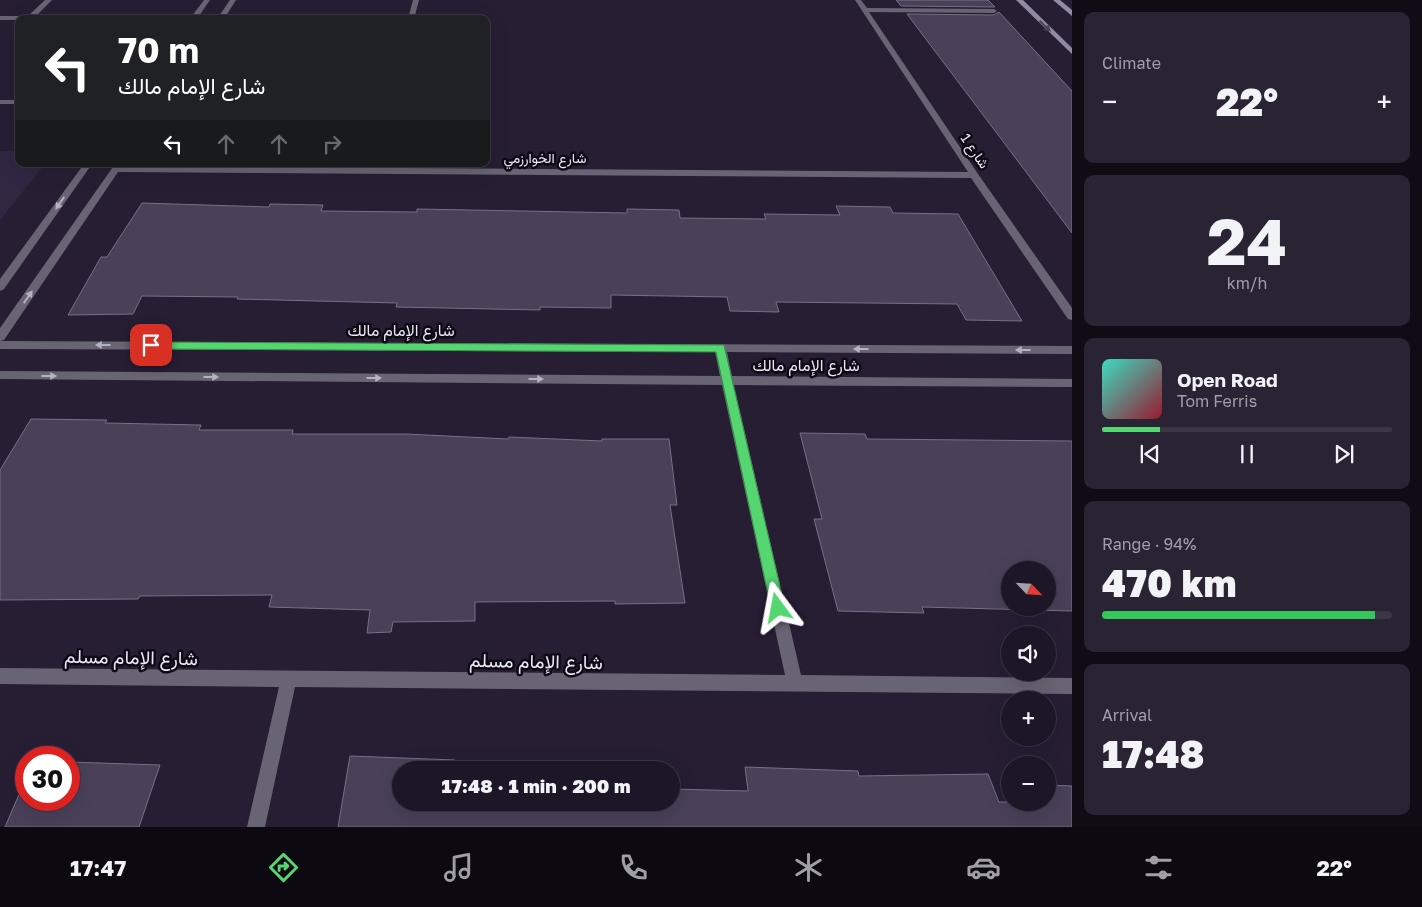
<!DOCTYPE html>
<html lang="en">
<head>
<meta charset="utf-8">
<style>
  body { margin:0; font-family:"Golos Text",Vazirmatn,sans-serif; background:#2a2333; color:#f1f3f6; height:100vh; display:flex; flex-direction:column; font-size:19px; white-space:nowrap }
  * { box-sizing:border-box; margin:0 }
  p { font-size:16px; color:#a09fa7 }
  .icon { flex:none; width:28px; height:28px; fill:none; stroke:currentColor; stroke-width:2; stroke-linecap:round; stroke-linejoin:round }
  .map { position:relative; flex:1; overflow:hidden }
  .details { display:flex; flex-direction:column; gap:12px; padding:12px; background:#100c15; width:350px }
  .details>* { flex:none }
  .top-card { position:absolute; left:15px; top:15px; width:475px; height:152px; border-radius:10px; box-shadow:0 5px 20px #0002,0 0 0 1px #3b3544; background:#202124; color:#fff; overflow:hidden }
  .needle { width:32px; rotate:115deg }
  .fabs { position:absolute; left:1001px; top:561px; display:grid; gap:10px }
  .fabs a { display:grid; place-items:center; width:55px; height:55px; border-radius:50%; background:#1d1627; box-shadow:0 5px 20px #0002,0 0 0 1px #3b3544; font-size:25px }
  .speed { position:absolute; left:15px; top:746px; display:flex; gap:10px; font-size:25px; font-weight:700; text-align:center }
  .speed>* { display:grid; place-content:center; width:65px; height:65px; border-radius:50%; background:#1d1627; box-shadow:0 5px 20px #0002,0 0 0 1px #3b3544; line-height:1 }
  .speed .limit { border:8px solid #d22; background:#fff; color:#111 }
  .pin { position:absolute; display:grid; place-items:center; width:42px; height:42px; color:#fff; margin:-21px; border-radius:10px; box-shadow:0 2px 8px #0006 }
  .me { position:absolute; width:55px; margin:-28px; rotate:347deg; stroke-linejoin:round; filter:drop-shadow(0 0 4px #0008) }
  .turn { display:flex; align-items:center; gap:18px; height:105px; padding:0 20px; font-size:22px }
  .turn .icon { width:65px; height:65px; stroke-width:2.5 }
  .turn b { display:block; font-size:35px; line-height:42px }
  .lanes { display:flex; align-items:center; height:48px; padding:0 20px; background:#0003; justify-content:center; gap:25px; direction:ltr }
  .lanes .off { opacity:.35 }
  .big { font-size:38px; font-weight:800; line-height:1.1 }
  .details .card { flex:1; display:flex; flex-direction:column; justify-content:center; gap:8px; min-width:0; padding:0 18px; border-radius:10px; background:#2a2333 }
  .details .dial { align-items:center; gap:0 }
  .dial b { font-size:65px; line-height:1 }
  .song { display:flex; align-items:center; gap:15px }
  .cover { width:60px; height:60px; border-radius:8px; background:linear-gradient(135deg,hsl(170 70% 55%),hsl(350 70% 35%)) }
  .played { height:5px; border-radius:2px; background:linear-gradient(90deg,#55d671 20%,#3b3544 20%) }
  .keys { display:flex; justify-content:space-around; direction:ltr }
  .heat { display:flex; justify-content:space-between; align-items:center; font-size:28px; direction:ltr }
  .charge { height:8px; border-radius:4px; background:linear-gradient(90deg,#34c759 94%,#3b3544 0) }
  .trip { position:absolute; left:392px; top:761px; width:288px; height:50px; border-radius:25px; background:#1d1627; box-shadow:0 5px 20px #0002,0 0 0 1px #3b3544; font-weight:800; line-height:50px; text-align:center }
  .tabs { display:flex; height:80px; justify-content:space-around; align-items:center; background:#0c0910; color:#a09fa7 }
  .tabs .icon { width:35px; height:35px }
  .tabs .selected { color:#55d671 }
  .tabs b { font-size:22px; color:#f1f3f6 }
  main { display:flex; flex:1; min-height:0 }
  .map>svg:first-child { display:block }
</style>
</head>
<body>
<main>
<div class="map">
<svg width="1072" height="827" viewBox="0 0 1072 827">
  <rect width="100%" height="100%" fill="#271e34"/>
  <!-- built -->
  <path fill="#322743" d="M 0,151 L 19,151 L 19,164 L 45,164 L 0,220 Z"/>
  <!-- building -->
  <g fill="#4a4159" stroke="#786e88" fill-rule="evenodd">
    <path d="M 896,0 L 988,0 L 995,7 L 901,6 Z"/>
    <path d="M 999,12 L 1072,91 L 1072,233 L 907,14 L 994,15 Z"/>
    <path d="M 142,203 L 269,207 L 270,204 L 323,205 L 321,211 L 417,212 L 417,209 L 627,213 L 627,209 L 679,210 L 680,218 L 766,219 L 764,214 L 840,215 L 836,206 L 890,207 L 893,213 L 958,214 L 1022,321 L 966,320 L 957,304 L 776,302 L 779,312 L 730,311 L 727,297 L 611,295 L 611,308 L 540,307 L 540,310 L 396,307 L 397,303 L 237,299 L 238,297 L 142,296 L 133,314 L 68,315 L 101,257 L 107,257 Z"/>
    <path d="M 31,419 L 107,420 L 105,423 L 201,425 L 199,430 L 293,430 L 292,434 L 406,434 L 508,439 L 509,437 L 602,441 L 602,439 L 669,439 L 677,505 L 670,505 L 685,603 L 615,604 L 615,601 L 475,602 L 475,621 L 393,622 L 391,632 L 367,633 L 370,610 L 269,607 L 272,595 L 140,596 L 138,599 L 0,600 L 0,470 Z"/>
    <path d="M 800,433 L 865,434 L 867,439 L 1072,441 L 1072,611 L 922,607 L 924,613 L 838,611 L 814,519 L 822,519 ZM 1010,570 L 1048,570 L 1048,608 L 1010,608 Z"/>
    <path d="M 350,756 L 455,760 L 455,764 L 589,768 L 589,770 L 401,770 L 401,802 L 671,802 L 671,789 L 748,791 L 745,767 L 858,771 L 859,776 L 988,774 L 999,802 L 1048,802 L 1048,785 L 1072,786 L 1072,827 L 338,827 Z"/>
    <path d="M 69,762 L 160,765 L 139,827 L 5,827 L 26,778 L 26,800 L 69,800 Z"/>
  </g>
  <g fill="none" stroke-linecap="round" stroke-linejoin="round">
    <!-- minor -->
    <g fill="#696473" fill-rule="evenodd">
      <path d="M 45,0 L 52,0 L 36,16 L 192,16 L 204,0 L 210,0 L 199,16 L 219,16 L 230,0 L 236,0 L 224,19 L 0,20 L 0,16 L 28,16 Z"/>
      <path d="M 413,0 L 419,0 L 414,19 L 408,19 Z"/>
      <path d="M 855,0 L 861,0 L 867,8 L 994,9 L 997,11 L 994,13 L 869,12 L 978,174 L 1072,308 L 1072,320 L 1068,319 L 971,178 L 118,172 L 4,340 L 0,341 L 1072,346 L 1072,354 L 727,352 L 732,376 L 1072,379 L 1072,387 L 734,385 L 801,675 L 1072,678 L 1072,694 L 295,687 L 265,827 L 247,827 L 279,687 L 0,684 L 0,668 L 785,675 L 722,385 L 0,379 L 0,371 L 720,376 L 715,352 L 0,349 L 0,328 L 115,164 L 123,164 L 122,166 L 968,172 Z"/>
      <rect x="0" y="100" width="19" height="4"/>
      <path d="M 84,164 L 92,164 L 4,289 L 0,291 L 0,279 Z"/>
    </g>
    <!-- secondary -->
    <g fill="#9289a2" fill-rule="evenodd">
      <path d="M 1016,0 L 1023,0 L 1072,48 L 1072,54 Z"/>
      <path d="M 1053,0 L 1060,0 L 1072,10 L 1072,16 Z"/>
    </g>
  </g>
  <!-- one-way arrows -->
  <defs><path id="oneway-solid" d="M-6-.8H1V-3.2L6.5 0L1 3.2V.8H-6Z" transform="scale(1.25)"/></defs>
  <use fill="#494354" href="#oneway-solid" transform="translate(1045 26) rotate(44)"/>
  <g fill="#b7b2c1">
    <use href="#oneway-solid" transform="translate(60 203) rotate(125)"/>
    <use href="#oneway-solid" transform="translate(28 297) rotate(-55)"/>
    <use href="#oneway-solid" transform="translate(103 345) rotate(-180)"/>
    <use href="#oneway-solid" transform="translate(861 349) rotate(-180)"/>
    <use href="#oneway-solid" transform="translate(1023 350) rotate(-180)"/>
    <use href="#oneway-solid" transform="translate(49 376)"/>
    <use href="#oneway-solid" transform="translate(211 377)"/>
    <use href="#oneway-solid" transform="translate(374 378)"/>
    <use href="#oneway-solid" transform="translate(536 379)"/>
  </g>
  <!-- route -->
  <path fill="#55d671" stroke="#378b49" d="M 151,342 L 724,345 L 785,608 L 783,612 L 778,614 L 773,612 L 771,608 L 716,352 L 151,349 L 146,345 Z"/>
  <g text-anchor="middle" stroke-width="5" stroke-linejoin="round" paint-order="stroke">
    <!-- far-street labels -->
    <g font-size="14" fill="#ebe6f5" stroke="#0e0a14">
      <text transform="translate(975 151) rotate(56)" y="5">شارع 1</text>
      <text x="545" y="163">شارع الخوارزمي</text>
    </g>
    <!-- street labels -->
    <g font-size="16" fill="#ebe6f5" stroke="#0e0a14">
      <text x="401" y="336">شارع الإمام مالك</text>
      <text x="806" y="371">شارع الإمام مالك</text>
    </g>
    <!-- near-street labels -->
    <g font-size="19" fill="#ebe6f5" stroke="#0e0a14">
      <text transform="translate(131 657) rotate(1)" y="7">شارع الإمام مسلم</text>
      <text transform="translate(536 661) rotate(1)" y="7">شارع الإمام مسلم</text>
    </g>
  </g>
</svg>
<div class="fabs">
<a><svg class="needle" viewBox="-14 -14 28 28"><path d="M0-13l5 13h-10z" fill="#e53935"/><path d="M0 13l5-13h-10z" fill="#a09fa7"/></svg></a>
<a><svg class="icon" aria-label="sound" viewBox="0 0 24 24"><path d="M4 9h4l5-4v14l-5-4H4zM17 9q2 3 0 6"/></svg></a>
<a>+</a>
<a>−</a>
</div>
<div class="speed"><div class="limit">30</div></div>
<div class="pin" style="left:151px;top:345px;background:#d93025"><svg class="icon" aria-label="arrive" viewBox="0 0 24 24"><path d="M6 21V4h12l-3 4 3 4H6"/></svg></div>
<svg class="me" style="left:778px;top:608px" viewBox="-20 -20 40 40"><path d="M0-17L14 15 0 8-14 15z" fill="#55d671" stroke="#fff" stroke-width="4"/></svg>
<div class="trip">17:48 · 1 min · 200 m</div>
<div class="top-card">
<div class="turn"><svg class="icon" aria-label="left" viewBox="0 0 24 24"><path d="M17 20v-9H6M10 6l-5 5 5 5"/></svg><div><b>70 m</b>شارع الإمام مالك</div></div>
<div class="lanes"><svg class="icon" aria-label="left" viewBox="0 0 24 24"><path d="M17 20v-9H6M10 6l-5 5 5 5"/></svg><svg class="icon off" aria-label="ahead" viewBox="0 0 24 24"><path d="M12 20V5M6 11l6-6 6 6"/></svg><svg class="icon off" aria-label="ahead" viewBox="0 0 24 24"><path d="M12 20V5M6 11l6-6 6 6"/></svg><svg class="icon off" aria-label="right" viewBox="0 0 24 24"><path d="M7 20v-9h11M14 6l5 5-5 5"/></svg></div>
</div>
</div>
<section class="details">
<div class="card"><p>Climate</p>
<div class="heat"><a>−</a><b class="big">22°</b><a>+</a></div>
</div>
<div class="card dial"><b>24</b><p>km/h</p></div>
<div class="card">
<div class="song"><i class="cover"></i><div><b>Open Road</b><p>Tom Ferris</p></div></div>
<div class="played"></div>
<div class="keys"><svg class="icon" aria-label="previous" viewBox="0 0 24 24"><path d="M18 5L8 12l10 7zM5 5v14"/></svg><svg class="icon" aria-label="pause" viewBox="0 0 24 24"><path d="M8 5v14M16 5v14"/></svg><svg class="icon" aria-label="next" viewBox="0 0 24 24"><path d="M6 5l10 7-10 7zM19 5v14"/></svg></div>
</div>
<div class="card"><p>Range · 94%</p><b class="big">470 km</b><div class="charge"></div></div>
<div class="card"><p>Arrival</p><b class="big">17:48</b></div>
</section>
</main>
<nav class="tabs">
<b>17:47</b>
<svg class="icon selected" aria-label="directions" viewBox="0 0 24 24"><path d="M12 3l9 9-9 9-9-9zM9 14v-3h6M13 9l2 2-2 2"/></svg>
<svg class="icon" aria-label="music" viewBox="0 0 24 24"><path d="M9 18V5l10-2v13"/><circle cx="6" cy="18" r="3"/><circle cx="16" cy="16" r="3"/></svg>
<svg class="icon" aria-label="phone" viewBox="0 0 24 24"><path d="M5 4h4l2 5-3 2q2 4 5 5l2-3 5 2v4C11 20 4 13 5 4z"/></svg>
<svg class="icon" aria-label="climate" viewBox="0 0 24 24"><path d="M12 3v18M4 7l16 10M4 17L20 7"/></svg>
<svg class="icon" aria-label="car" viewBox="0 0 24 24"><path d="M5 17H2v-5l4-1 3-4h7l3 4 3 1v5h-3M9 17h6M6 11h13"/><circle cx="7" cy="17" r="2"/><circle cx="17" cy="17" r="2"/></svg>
<svg class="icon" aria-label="filters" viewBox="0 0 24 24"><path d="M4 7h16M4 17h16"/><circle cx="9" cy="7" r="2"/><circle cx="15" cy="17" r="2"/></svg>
<b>22°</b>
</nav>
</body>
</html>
